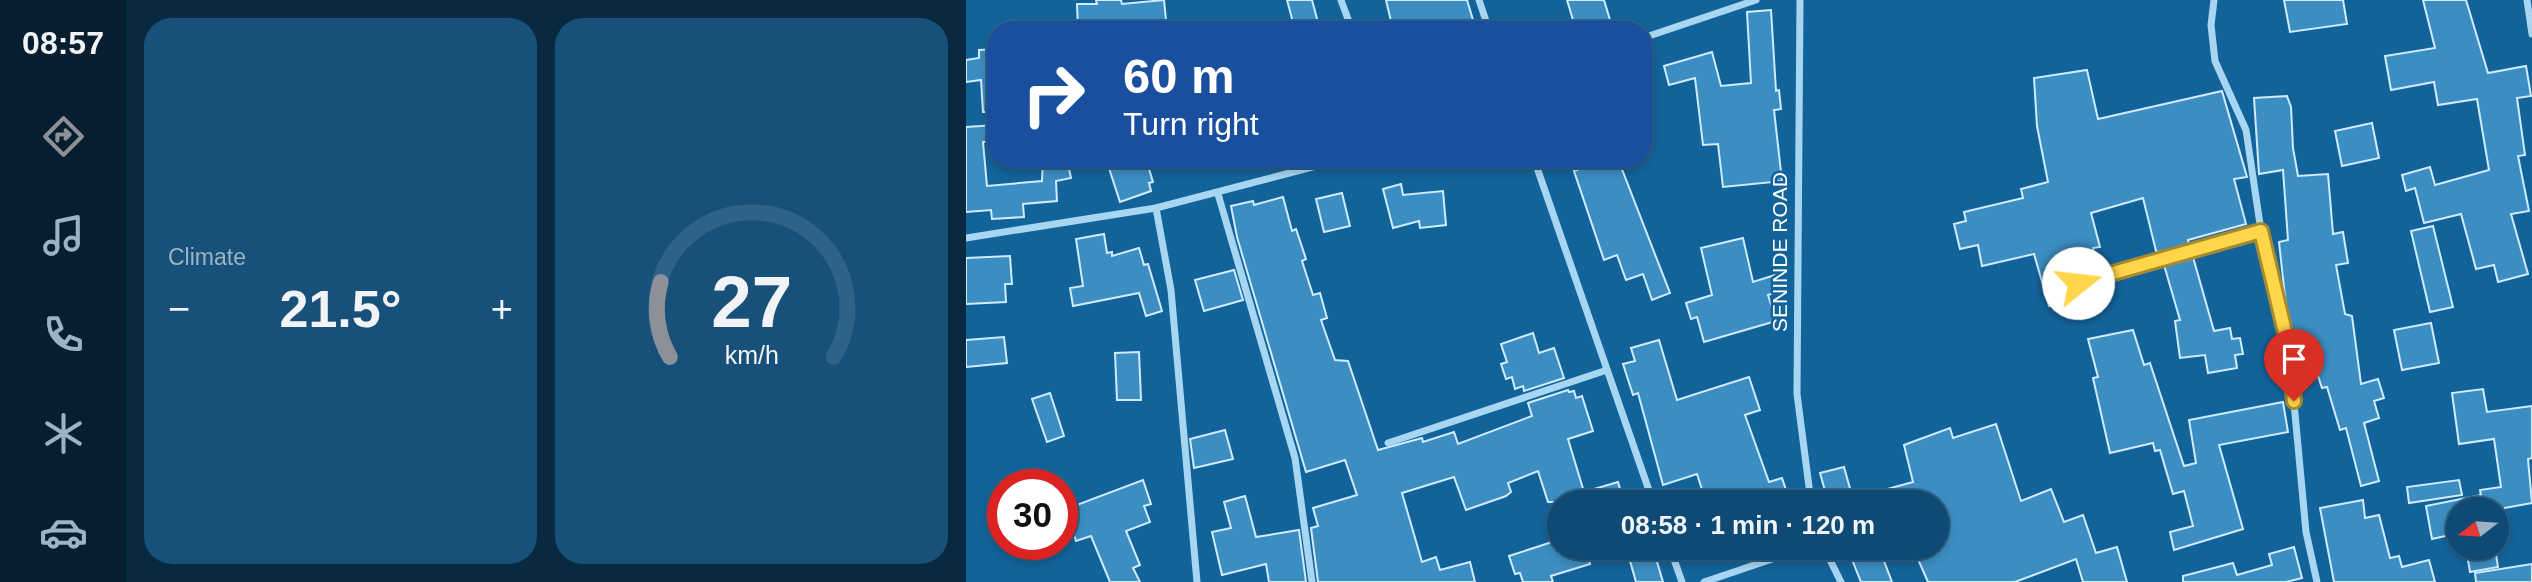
<!DOCTYPE html>
<html lang="en">
<head>
<meta charset="utf-8">
<style>
  body { margin:0; font-family:Arial,sans-serif; background:#175179; color:#f1f3f6; height:100vh; display:flex; flex-direction:column; font-size:26px; white-space:nowrap }
  * { box-sizing:border-box; margin:0 }
  p { font-size:23px; color:#9bb3c5 }
  .icon { flex:none; width:38px; height:38px; fill:none; stroke:currentColor; stroke-width:2; stroke-linecap:round; stroke-linejoin:round }
  .map { position:relative; flex:1; overflow:hidden }
  .drawer { display:flex; flex-direction:column; gap:18px; padding:18px; background:#082940; width:840px }
  .drawer>* { flex:none }
  .hud { position:absolute; left:21px; top:21px; width:665px; height:147px; border-radius:28px; box-shadow:0 4px 10px #0003,0 0 0 2px #2e6286; background:#1a4fa0; color:#fff; overflow:hidden }
  .needle { width:46px; rotate:253deg }
  .tools { position:absolute; left:1480px; top:497px; display:grid; gap:14px }
  .tools a { display:grid; place-items:center; width:63px; height:63px; border-radius:50%; background:#0e4a74; box-shadow:0 4px 10px #0003,0 0 0 2px #2e6286; font-size:35px }
  .speed { position:absolute; left:21px; top:469px; display:flex; gap:14px; font-size:35px; font-weight:700; text-align:center }
  .speed>* { display:grid; place-content:center; width:91px; height:91px; border-radius:50%; background:#0e4a74; box-shadow:0 4px 10px #0003,0 0 0 2px #2e6286; line-height:1 }
  .speed .limit { border:10px solid #d22; background:#fff; color:#111 }
  .pin { position:absolute; display:grid; place-items:center; width:60px; height:60px; color:#fff; margin:-72px -30px; border-radius:50% 50% 50% 0; rotate:-45deg; box-shadow:0 0 7px #0007 }
  .pin .icon { rotate:45deg }
  .me { position:absolute; width:77px; margin:-38px; rotate:74deg; stroke-linejoin:round; filter:drop-shadow(0 0 5px #0008) }
  .turn { display:flex; align-items:center; gap:24px; height:147px; padding:0 21px; font-size:32px }
  .turn .icon { width:91px; height:91px; stroke-width:2.5 }
  .turn b { display:block; font-size:49px; line-height:60px }
  .big { font-size:52px; font-weight:700; line-height:1.1 }
  .drawer .tile { flex:1; display:flex; flex-direction:column; justify-content:center; gap:10px; min-width:0; padding:0 24px; border-radius:28px; background:#175179 }
  .drawer .dial { align-items:center; gap:0 }
  .dial svg { height:182px; overflow:visible; fill:none; stroke:#2e6286; stroke-width:7; stroke-linecap:round; text-anchor:middle }
  .dial text { fill:#f1f3f6; stroke:none }
  .heat { display:flex; justify-content:space-between; align-items:center; font-size:38px; direction:ltr }
  .drawer .tiles { flex:1; display:grid; gap:18px; grid-template-columns:repeat(2,1fr) }
  .trip { position:absolute; left:581px; top:490px; width:402px; height:70px; border-radius:35px; background:#0e4a74; box-shadow:0 4px 10px #0003,0 0 0 2px #2e6286; font-weight:700; line-height:70px; text-align:center }
  main { display:flex; flex:1; min-height:0 }
  .dock { display:flex; flex-direction:column; width:126px; justify-content:space-around; align-items:center; background:#061e2e; color:#9bb3c5 }
  .dock .icon { width:49px; height:49px }
  .dock .active { color:#8c9099 }
  .dock b { font-size:32px; color:#f1f3f6 }
  .map>svg:first-child { display:block }
</style>
</head>
<body>
<main>
<nav class="dock">
<b>08:57</b>
<svg class="icon active" aria-label="directions" viewBox="0 0 24 24"><path d="M12 3l9 9-9 9-9-9zM9 14v-3h6M13 9l2 2-2 2"/></svg>
<svg class="icon" aria-label="music" viewBox="0 0 24 24"><path d="M9 18V5l10-2v13"/><circle cx="6" cy="18" r="3"/><circle cx="16" cy="16" r="3"/></svg>
<svg class="icon" aria-label="phone" viewBox="0 0 24 24"><path d="M5 4h4l2 5-3 2q2 4 5 5l2-3 5 2v4C11 20 4 13 5 4z"/></svg>
<svg class="icon" aria-label="climate" viewBox="0 0 24 24"><path d="M12 3v18M4 7l16 10M4 17L20 7"/></svg>
<svg class="icon" aria-label="car" viewBox="0 0 24 24"><path d="M5 17H2v-5l4-1 3-4h7l3 4 3 1v5h-3M9 17h6M6 11h13"/><circle cx="7" cy="17" r="2"/><circle cx="17" cy="17" r="2"/></svg>
</nav>
<section class="drawer">
<div class="tiles">
<div class="tile"><p>Climate</p>
<div class="heat"><a>−</a><b class="big">21.5°</b><a>+</a></div>
</div>
<div class="tile dial"><svg viewBox="0 0 100 80">
<path d="M14 69A42 42 0 1 1 86 69"/>
<path d="M14 69A42 42 0 0 1 10 36" stroke="#8c9099"/>
<text x="50" y="56" font-size="32" font-weight="700">27</text>
<text x="50" y="72" font-size="11">km/h</text>
</svg></div>
</div>
</section>
<div class="map">
<svg width="1566" height="582" viewBox="0 0 1566 582">
  <rect width="100%" height="100%" fill="#13639b"/>
  <!-- building -->
  <g fill="#3c8dc2" stroke="#d0ebfd" stroke-width="2">
    <path d="M 130,0 L 155,0 L 156,4 L 198,0 L 201,30 L 112,30 L 111,4 L 131,4 Z"/>
    <path d="M 321,0 L 346,0 L 354,30 L 329,30 Z"/>
    <path d="M 420,0 L 501,0 L 510,30 L 427,30 Z"/>
    <path d="M 601,0 L 638,0 L 647,30 L 610,30 Z"/>
    <path d="M 1318,0 L 1377,0 L 1381,24 L 1324,32 Z"/>
    <path d="M 1457,0 L 1500,0 L 1522,73 L 1560,66 L 1565,96 L 1551,98 L 1559,155 L 1552,156 L 1563,211 L 1545,214 L 1562,274 L 1532,282 L 1528,265 L 1510,269 L 1495,214 L 1458,223 L 1449,188 L 1440,191 L 1436,175 L 1464,167 L 1469,185 L 1523,170 L 1511,99 L 1472,105 L 1468,82 L 1425,90 L 1419,56 L 1469,48 Z"/>
    <path d="M 805,10 L 810,91 L 813,90 L 815,109 L 808,110 L 816,181 L 757,187 L 752,144 L 737,145 L 729,78 L 703,85 L 698,66 L 746,52 L 755,86 L 785,83 L 781,12 Z"/>
    <path d="M 30,49 L 30,112 L 17,112 L 15,80 L 0,82 L 0,60 L 13,58 L 13,50 Z"/>
    <path d="M 1121,70 L 1132,119 L 1256,91 L 1281,177 L 1268,179 L 1280,224 L 1222,240 L 1223,245 L 1195,253 L 1190,251 L 1177,198 L 1125,213 L 1134,247 L 1127,248 L 1130,260 L 1092,270 L 1101,301 L 1083,306 L 1068,254 L 1016,266 L 1012,245 L 994,249 L 988,224 L 1000,221 L 998,212 L 1057,198 L 1055,189 L 1082,182 L 1071,126 L 1068,78 Z"/>
    <path d="M 1321,96 L 1325,107 L 1327,148 L 1332,176 L 1362,174 L 1367,234 L 1377,232 L 1382,263 L 1370,265 L 1379,314 L 1386,316 L 1395,384 L 1412,379 L 1418,398 L 1408,401 L 1413,418 L 1398,423 L 1413,481 L 1395,486 L 1380,428 L 1374,430 L 1361,387 L 1356,388 L 1341,343 L 1330,345 L 1321,315 L 1313,242 L 1322,240 L 1317,170 L 1293,174 L 1288,98 Z"/>
    <path d="M 1406,123 L 1413,158 L 1376,166 L 1369,131 Z"/>
    <path d="M 30,125 L 30,141 L 17,142 L 21,186 L 76,181 L 77,159 L 101,159 L 105,178 L 90,181 L 91,201 L 57,204 L 58,217 L 26,219 L 25,210 L 0,212 L 0,127 Z"/>
    <path d="M 140,159 L 180,159 L 187,182 L 183,183 L 185,191 L 154,202 Z"/>
    <path d="M 625,159 L 652,159 L 704,293 L 686,300 L 677,274 L 660,280 L 651,255 L 638,260 L 608,171 L 627,164 Z"/>
    <path d="M 435,184 L 437,195 L 477,191 L 480,225 L 454,228 L 453,221 L 427,228 L 417,189 Z"/>
    <path d="M 376,193 L 384,226 L 358,232 L 350,199 Z"/>
    <path d="M 317,197 L 326,231 L 330,229 L 340,259 L 336,261 L 347,295 L 354,293 L 361,318 L 355,320 L 369,360 L 382,361 L 412,450 L 456,438 L 457,442 L 488,432 L 492,444 L 566,416 L 562,403 L 602,390 L 603,392 L 608,391 L 610,398 L 616,396 L 627,431 L 602,439 L 618,492 L 652,482 L 657,499 L 647,502 L 582,502 L 572,471 L 542,483 L 545,492 L 540,496 L 500,510 L 488,477 L 436,493 L 456,562 L 470,557 L 474,570 L 504,562 L 509,582 L 352,582 L 345,528 L 352,526 L 347,508 L 391,495 L 379,460 L 340,472 L 271,237 L 265,206 L 287,201 L 288,205 Z"/>
    <path d="M 1467,226 L 1487,307 L 1464,312 L 1445,231 Z"/>
    <path d="M 138,234 L 141,253 L 146,252 L 146,256 L 173,248 L 178,265 L 182,264 L 196,311 L 180,316 L 173,293 L 107,306 L 104,288 L 117,286 L 110,239 Z"/>
    <path d="M 777,238 L 787,282 L 812,274 L 817,290 L 802,295 L 810,321 L 738,342 L 731,317 L 725,319 L 720,303 L 746,295 L 735,248 Z"/>
    <path d="M 44,256 L 46,284 L 39,284 L 40,302 L 0,304 L 0,258 Z"/>
    <path d="M 1227,257 L 1248,331 L 1264,328 L 1266,339 L 1274,338 L 1277,354 L 1269,355 L 1271,368 L 1242,373 L 1239,355 L 1214,358 L 1209,321 L 1214,320 L 1198,265 Z"/>
    <path d="M 268,270 L 277,300 L 238,311 L 229,280 Z"/>
    <path d="M 1465,323 L 1473,363 L 1436,370 L 1428,330 Z"/>
    <path d="M 1167,330 L 1178,365 L 1184,363 L 1218,466 L 1230,463 L 1223,420 L 1317,402 L 1322,432 L 1253,445 L 1277,529 L 1208,550 L 1204,532 L 1227,526 L 1218,491 L 1207,494 L 1194,450 L 1189,451 L 1187,443 L 1144,453 L 1127,378 L 1132,377 L 1122,339 Z"/>
    <path d="M 567,333 L 573,353 L 588,348 L 598,378 L 558,391 L 557,386 L 549,389 L 546,377 L 540,379 L 535,364 L 541,362 L 535,344 Z"/>
    <path d="M 38,337 L 41,363 L 0,367 L 0,340 Z"/>
    <path d="M 693,340 L 711,400 L 783,377 L 794,410 L 779,415 L 803,482 L 816,478 L 824,502 L 740,502 L 731,474 L 697,485 L 672,393 L 667,395 L 657,364 L 669,361 L 665,348 Z"/>
    <path d="M 173,352 L 175,400 L 151,400 L 149,353 Z"/>
    <path d="M 1517,389 L 1521,412 L 1566,406 L 1566,458 L 1562,459 L 1566,503 L 1533,509 L 1493,509 L 1493,533 L 1466,539 L 1460,506 L 1515,495 L 1514,490 L 1535,487 L 1528,439 L 1493,444 L 1486,393 Z"/>
    <path d="M 84,393 L 98,436 L 81,442 L 66,399 Z"/>
    <path d="M 1030,424 L 1055,501 L 1085,489 L 1098,522 L 1117,515 L 1130,553 L 1151,547 L 1161,582 L 1117,582 L 1110,559 L 1049,582 L 962,582 L 947,548 L 971,548 L 971,502 L 892,502 L 892,497 L 947,482 L 938,445 L 984,428 L 987,438 Z"/>
    <path d="M 259,430 L 267,459 L 228,468 L 224,439 Z"/>
    <path d="M 878,467 L 885,492 L 861,498 L 854,473 Z"/>
    <path d="M 177,480 L 185,504 L 178,506 L 184,522 L 160,531 L 174,565 L 167,568 L 174,582 L 144,582 L 125,536 L 110,541 L 100,509 Z"/>
    <path d="M 1493,480 L 1496,495 L 1443,503 L 1441,487 Z"/>
    <path d="M 279,496 L 290,537 L 333,530 L 340,582 L 303,582 L 300,564 L 256,575 L 246,532 L 265,528 L 258,502 Z"/>
    <path d="M 1397,500 L 1399,518 L 1413,515 L 1424,558 L 1433,556 L 1436,567 L 1463,560 L 1469,582 L 1368,582 L 1354,508 Z"/>
    <path d="M 589,541 L 591,548 L 620,548 L 624,564 L 585,576 L 587,582 L 557,582 L 554,573 L 549,574 L 543,556 Z"/>
    <path d="M 1328,547 L 1336,578 L 1320,582 L 1217,582 L 1217,576 L 1267,563 L 1271,575 L 1306,565 L 1303,554 Z"/>
    <path d="M 687,548 L 697,582 L 670,582 L 662,554 Z"/>
    <path d="M 894,548 L 913,548 L 926,582 L 895,582 L 883,552 Z"/>
    <path d="M 1529,548 L 1532,567 L 1504,572 L 1501,554 Z"/>
    <path d="M 1566,564 L 1566,582 L 1510,582 L 1509,573 Z"/>
  </g>
  <g fill="none" stroke-linecap="round" stroke-linejoin="round">
    <!-- street -->
    <g stroke="#a7d6f3" stroke-width="7">
      <path d="M 375,0 L 386,30"/>
      <path d="M 513,0 L 523,30"/>
      <path d="M 834,0 L 831,394 L 845,502"/>
      <path d="M 1248,0 L 1245,25 L 1249,61 L 1280,130 L 1295,231 L 1323,349 L 1340,532 L 1351,582"/>
      <path d="M 1561,0 L 1566,34"/>
      <path d="M 677,38 L 790,0"/>
      <path d="M 568,159 L 687,502"/>
      <path d="M 252,194 L 329,458 L 346,582"/>
      <path d="M 190,208 L 205,290 L 231,582"/>
      <path d="M 0,238 L 190,208 L 377,159"/>
      <path d="M 1112,283 L 1295,231"/>
      <path d="M 422,443 L 641,370"/>
      <path d="M 704,548 L 716,582"/>
      <path d="M 858,548 L 875,582"/>
      <path d="M 738,582 L 839,548"/>
    </g>
  </g>
  <g fill="none" stroke-linecap="round" stroke-linejoin="round">
    <!-- route casing -->
    <g stroke="#a68a30" stroke-width="18">
      <path id="route" d="M 1112,283 L 1295,231 L 1323,349 L 1328,401"/>
    </g>
    <!-- route -->
    <use href="#route" stroke="#ffd54a" stroke-width="12"/>
  </g>
  <g text-anchor="middle" stroke-width="5" stroke-linejoin="round" paint-order="stroke">
    <!-- street labels -->
    <g font-size="21" fill="#fff" stroke="#13639b">
      <text transform="translate(814 252) rotate(-90)" y="7">SENINDE ROAD</text>
    </g>
  </g>
</svg>
<div class="tools">
<a><svg class="needle" viewBox="-14 -14 28 28"><path d="M0-13l5 13h-10z" fill="#e53935"/><path d="M0 13l5-13h-10z" fill="#9bb3c5"/></svg></a>
</div>
<div class="speed"><div class="limit">30</div></div>
<div class="pin" style="left:1328px;top:401px;background:#d93025"><svg class="icon" aria-label="arrive" viewBox="0 0 24 24"><path d="M6 21V4h12l-3 4 3 4H6"/></svg></div>
<svg class="me" style="left:1112px;top:283px" viewBox="-20 -20 40 40"><circle r="19" fill="#fff"/><path d="M0-13L10 11 0 6-10 11z" fill="#ffd54a"/></svg>
<div class="trip">08:58 · 1 min · 120 m</div>
<div class="hud">
<div class="turn"><svg class="icon" aria-label="right" viewBox="0 0 24 24"><path d="M7 20v-9h11M14 6l5 5-5 5"/></svg><div><b>60 m</b>Turn right</div></div>
</div>
</div>
</main>
</body>
</html>
